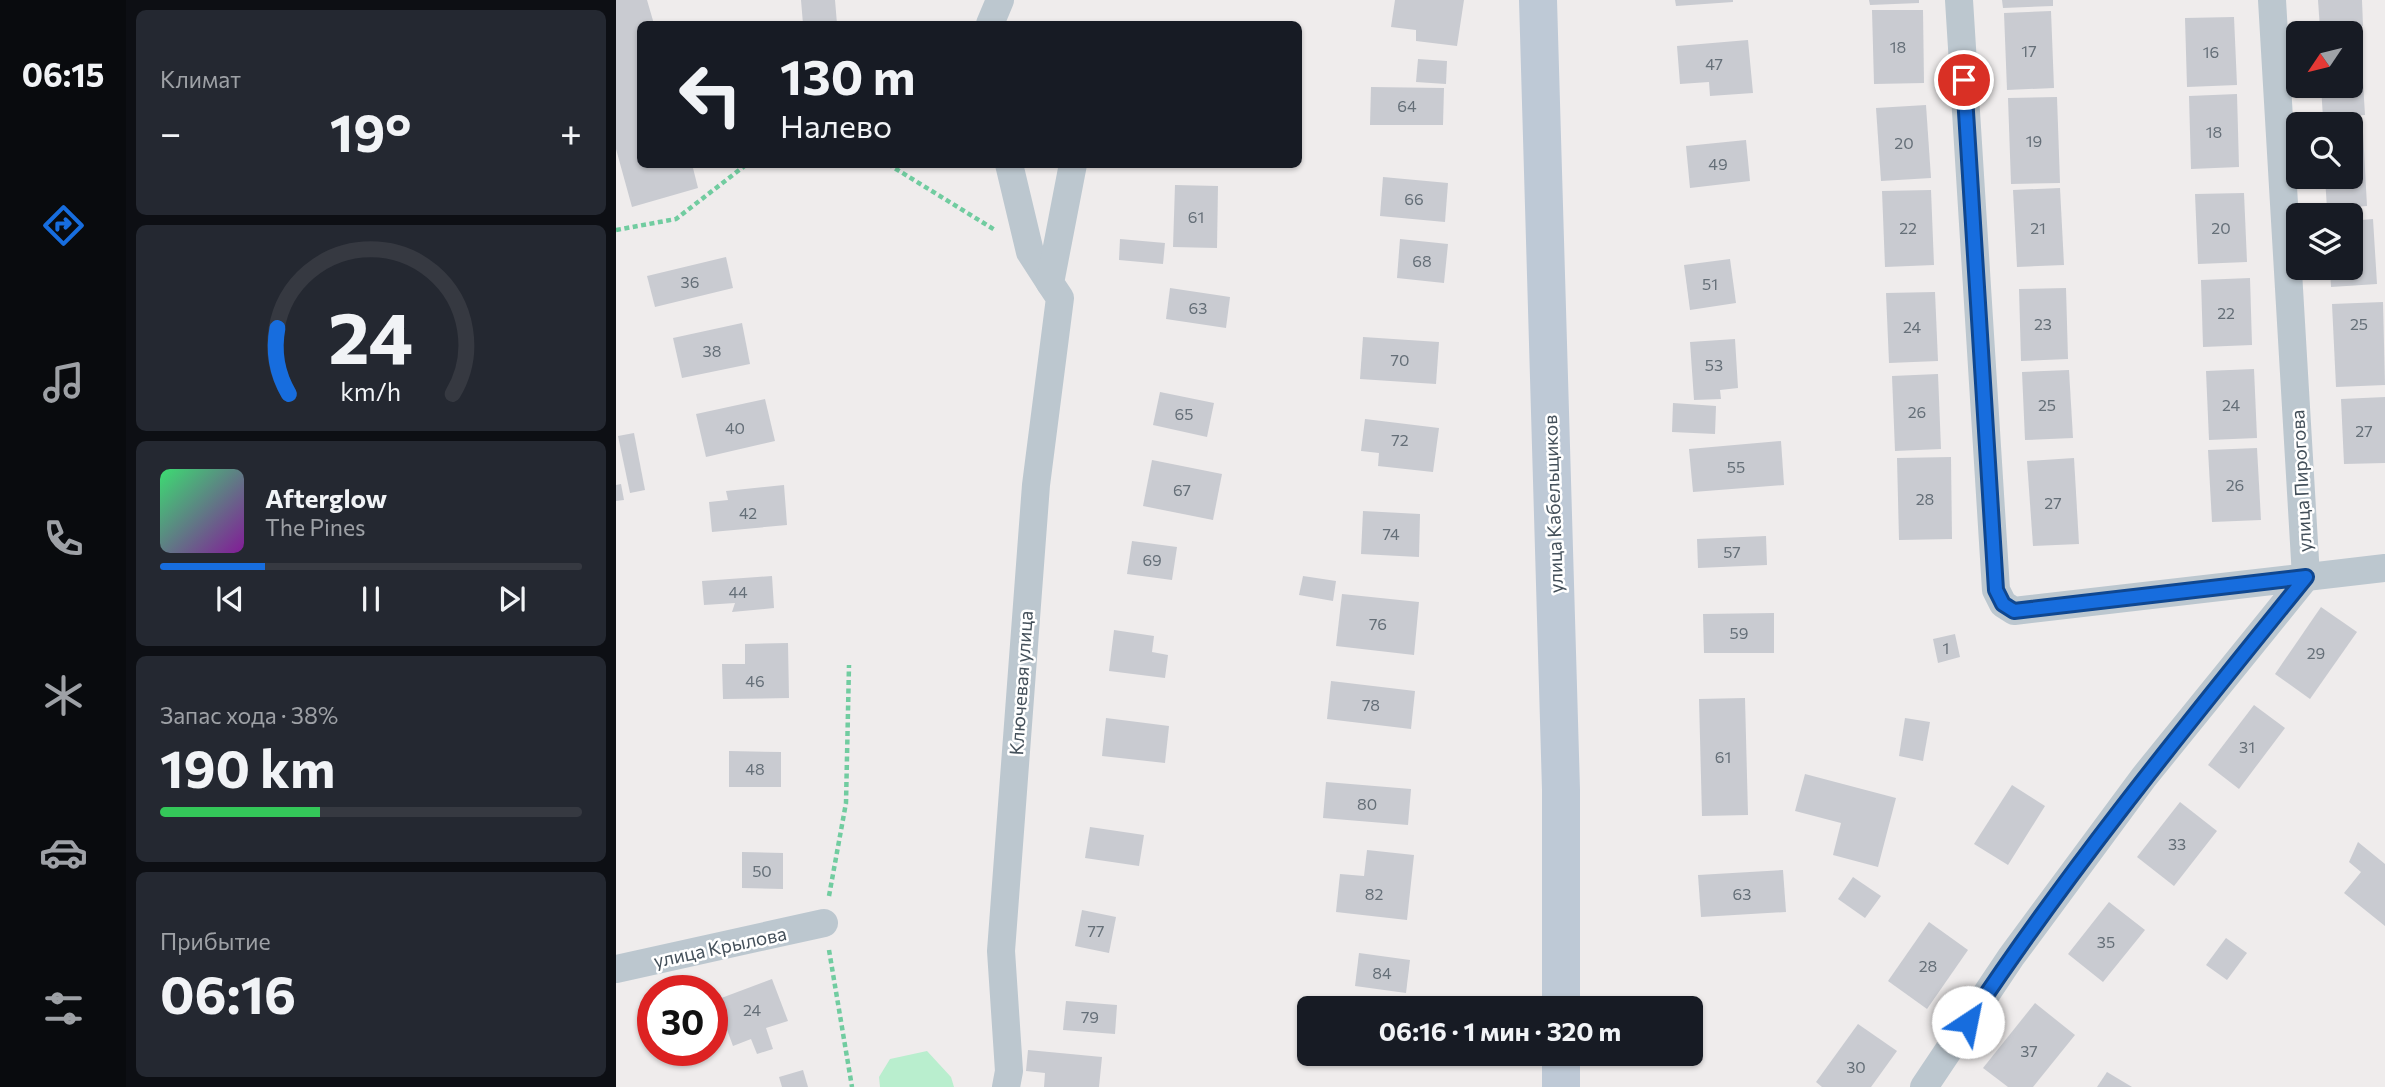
<!DOCTYPE html>
<html lang="ru">
<head>
<meta charset="utf-8">
<style>
  body { margin:0; font-family:Commissioner,sans-serif; background:#242831; color:#f1f3f6; height:100vh; display:flex; flex-direction:column; font-size:26px; white-space:nowrap }
  * { box-sizing:border-box; margin:0 }
  p { font-size:23px; color:#9ea1a6 }
  .icon { flex:none; width:38px; height:38px; fill:none; stroke:currentColor; stroke-width:2; stroke-linecap:round; stroke-linejoin:round }
  .map { position:relative; flex:1; overflow:hidden }
  .panel { display:flex; flex-direction:column; gap:10px; padding:10px; background:#0d0f14; width:490px }
  .panel>* { flex:none }
  .hud { position:absolute; left:21px; top:21px; width:665px; height:147px; border-radius:10px; box-shadow:0 2px 5px #0004; background:#171b24; color:#f1f3f6; overflow:hidden }
  .needle { width:46px; rotate:235deg }
  .controls { position:absolute; left:1670px; top:21px; display:grid; gap:14px }
  .controls a { display:grid; place-items:center; width:77px; height:77px; border-radius:10px; background:#171b24; box-shadow:0 2px 5px #0004; font-size:35px }
  .speed { position:absolute; left:21px; top:975px; display:flex; gap:14px; font-size:35px; font-weight:700; text-align:center }
  .speed>* { display:grid; place-content:center; width:91px; height:91px; border-radius:50%; background:#171b24; box-shadow:0 2px 5px #0004; line-height:1 }
  .speed .limit { border:10px solid #d22; background:#fff; color:#111 }
  .pin { position:absolute; display:grid; place-items:center; width:60px; height:60px; color:#fff; margin:-30px; border:4px solid #fff; border-radius:50%; box-shadow:0 2px 7px #0007 }
  .me { position:absolute; width:77px; margin:-38px; rotate:34deg; stroke-linejoin:round; filter:drop-shadow(0 0 5px #0008) }
  .turn { display:flex; align-items:center; gap:24px; height:147px; padding:0 28px; font-size:32px }
  .turn .icon { width:91px; height:91px; stroke-width:2.5 }
  .turn b { display:block; font-size:49px; line-height:60px }
  .big { font-size:52px; font-weight:700; line-height:1.1 }
  .panel .tile { flex:1; display:flex; flex-direction:column; justify-content:center; gap:10px; min-width:0; padding:0 24px; border-radius:10px; background:#242831 }
  .panel .dial { align-items:center; gap:0 }
  .dial svg { height:182px; overflow:visible; fill:none; stroke:#363941; stroke-width:7; stroke-linecap:round; text-anchor:middle }
  .dial text { fill:#f1f3f6; stroke:none }
  .song { display:flex; align-items:center; gap:21px }
  .cover { width:84px; height:84px; border-radius:10px; background:linear-gradient(135deg,hsl(140 70% 55%),hsl(290 70% 35%)) }
  .played { height:7px; border-radius:4px; background:linear-gradient(90deg,#176dde 25%,#363941 25%) }
  .keys { display:flex; justify-content:space-around; direction:ltr }
  .heat { display:flex; justify-content:space-between; align-items:center; font-size:38px; direction:ltr }
  .charge { height:10px; border-radius:5px; background:linear-gradient(90deg,#34c759 38%,#363941 0) }
  .trip { position:absolute; left:681px; top:996px; width:406px; height:70px; border-radius:10px; background:#171b24; box-shadow:0 2px 5px #0004; font-weight:700; line-height:70px; text-align:center }
  main { display:flex; flex:1; min-height:0 }
  .tab-bar { display:flex; flex-direction:column; width:126px; justify-content:space-around; align-items:center; background:#090b0e; color:#9ea1a6 }
  .tab-bar .icon { width:49px; height:49px }
  .tab-bar .on { color:#176dde }
  .tab-bar b { font-size:32px; color:#f1f3f6 }
  .map>svg:first-child { display:block }
</style>
</head>
<body>
<main>
<nav class="tab-bar">
<b>06:15</b>
<svg class="icon on" aria-label="directions" viewBox="0 0 24 24"><path d="M12 3l9 9-9 9-9-9zM9 14v-3h6M13 9l2 2-2 2"/></svg>
<svg class="icon" aria-label="music" viewBox="0 0 24 24"><path d="M9 18V5l10-2v13"/><circle cx="6" cy="18" r="3"/><circle cx="16" cy="16" r="3"/></svg>
<svg class="icon" aria-label="phone" viewBox="0 0 24 24"><path d="M5 4h4l2 5-3 2q2 4 5 5l2-3 5 2v4C11 20 4 13 5 4z"/></svg>
<svg class="icon" aria-label="climate" viewBox="0 0 24 24"><path d="M12 3v18M4 7l16 10M4 17L20 7"/></svg>
<svg class="icon" aria-label="car" viewBox="0 0 24 24"><path d="M5 17H2v-5l4-1 3-4h7l3 4 3 1v5h-3M9 17h6M6 11h13"/><circle cx="7" cy="17" r="2"/><circle cx="17" cy="17" r="2"/></svg>
<svg class="icon" aria-label="filters" viewBox="0 0 24 24"><path d="M4 7h16M4 17h16"/><circle cx="9" cy="7" r="2"/><circle cx="15" cy="17" r="2"/></svg>
</nav>
<section class="panel">
<div class="tile"><p>Климат</p>
<div class="heat"><a>−</a><b class="big">19°</b><a>+</a></div>
</div>
<div class="tile dial"><svg viewBox="0 0 100 80">
<path d="M14 69A42 42 0 1 1 86 69"/>
<path d="M14 69A42 42 0 0 1 9 40" stroke="#176dde"/>
<text x="50" y="56" font-size="32" font-weight="700">24</text>
<text x="50" y="72" font-size="11">km/h</text>
</svg></div>
<div class="tile">
<div class="song"><i class="cover"></i><div><b>Afterglow</b><p>The Pines</p></div></div>
<div class="played"></div>
<div class="keys"><svg class="icon" aria-label="previous" viewBox="0 0 24 24"><path d="M18 5L8 12l10 7zM5 5v14"/></svg><svg class="icon" aria-label="pause" viewBox="0 0 24 24"><path d="M8 5v14M16 5v14"/></svg><svg class="icon" aria-label="next" viewBox="0 0 24 24"><path d="M6 5l10 7-10 7zM19 5v14"/></svg></div>
</div>
<div class="tile"><p>Запас хода · 38%</p><b class="big">190 km</b><div class="charge"></div></div>
<div class="tile"><p>Прибытие</p><b class="big">06:16</b></div>
</section>
<div class="map">
<svg width="1769" height="1087" viewBox="0 0 1769 1087">
  <rect width="100%" height="100%" fill="#efecec"/>
  <!-- green -->
  <path fill="#b9eece" d="M 311,1051 L 335,1077 L 338,1087 L 264,1087 L 263,1077 L 274,1059 Z"/>
  <!-- building -->
  <g fill="#c9cbd1">
    <path d="M 0,0 L 31,0 L 38,24 L 24,24 L 24,164 L 76,164 L 82,188 L 16,207 L 0,149 Z"/>
    <path d="M 185,0 L 219,0 L 221,24 L 187,24 Z"/>
    <path d="M 779,0 L 848,0 L 841,46 L 800,41 L 800,30 L 775,27 Z"/>
    <path d="M 1059,0 L 1117,0 L 1117,2 L 1060,6 Z"/>
    <path d="M 1253,0 L 1303,0 L 1303,3 L 1254,5 Z"/>
    <path d="M 1386,0 L 1437,0 L 1437,6 L 1387,8 Z"/>
    <path d="M 1702,0 L 1746,0 L 1747,26 L 1704,29 Z"/>
    <path d="M 1256,10 L 1307,10 L 1308,83 L 1258,84 Z"/>
    <path d="M 1435,11 L 1438,88 L 1391,90 L 1388,13 Z"/>
    <path d="M 1618,17 L 1621,85 L 1571,87 L 1569,18 Z"/>
    <path d="M 1734,33 L 1744,33 L 1749,115 L 1707,118 L 1705,86 L 1734,86 Z"/>
    <path d="M 1132,40 L 1137,93 L 1094,96 L 1093,82 L 1064,84 L 1061,46 Z"/>
    <path d="M 802,59 L 831,61 L 830,84 L 800,82 Z"/>
    <path d="M 755,87 L 828,88 L 827,125 L 754,125 Z"/>
    <path d="M 1621,94 L 1623,167 L 1575,169 L 1573,96 Z"/>
    <path d="M 1441,97 L 1444,183 L 1395,184 L 1392,98 Z"/>
    <path d="M 1310,105 L 1315,178 L 1265,181 L 1260,108 Z"/>
    <path d="M 1747,132 L 1751,206 L 1711,209 L 1709,177 L 1734,177 L 1734,133 Z"/>
    <path d="M 1130,140 L 1134,181 L 1074,188 L 1070,146 Z"/>
    <path d="M 767,177 L 832,183 L 829,222 L 764,216 Z"/>
    <path d="M 559,185 L 602,186 L 601,248 L 557,247 Z"/>
    <path d="M 1444,188 L 1448,265 L 1401,267 L 1397,190 Z"/>
    <path d="M 1315,190 L 1318,265 L 1269,267 L 1266,191 Z"/>
    <path d="M 1628,193 L 1631,262 L 1582,264 L 1579,194 Z"/>
    <path d="M 1757,219 L 1761,284 L 1715,287 L 1714,268 L 1734,268 L 1734,221 Z"/>
    <path d="M 504,239 L 549,243 L 547,264 L 503,260 Z"/>
    <path d="M 784,239 L 832,244 L 828,283 L 781,278 Z"/>
    <path d="M 110,257 L 117,288 L 39,307 L 31,276 Z"/>
    <path d="M 1114,259 L 1120,303 L 1074,310 L 1068,265 Z"/>
    <path d="M 1634,278 L 1636,345 L 1587,347 L 1585,280 Z"/>
    <path d="M 554,288 L 614,297 L 610,328 L 550,319 Z"/>
    <path d="M 1450,288 L 1452,359 L 1405,361 L 1403,289 Z"/>
    <path d="M 1319,292 L 1322,361 L 1273,363 L 1270,293 Z"/>
    <path d="M 1767,302 L 1769,385 L 1720,387 L 1716,304 Z"/>
    <path d="M 126,323 L 134,364 L 66,378 L 57,338 Z"/>
    <path d="M 747,337 L 823,342 L 820,384 L 744,379 Z"/>
    <path d="M 1119,339 L 1122,388 L 1104,390 L 1105,399 L 1078,400 L 1074,342 Z"/>
    <path d="M 1638,369 L 1641,438 L 1593,440 L 1590,371 Z"/>
    <path d="M 1453,370 L 1457,438 L 1409,440 L 1406,372 Z"/>
    <path d="M 1322,374 L 1325,449 L 1279,451 L 1276,376 Z"/>
    <path d="M 544,392 L 598,403 L 591,437 L 537,425 Z"/>
    <path d="M 1769,397 L 1769,463 L 1728,464 L 1725,399 Z"/>
    <path d="M 149,399 L 159,441 L 90,457 L 80,414 Z"/>
    <path d="M 1057,403 L 1100,406 L 1099,434 L 1056,432 Z"/>
    <path d="M 749,419 L 823,428 L 817,472 L 762,466 L 763,453 L 745,451 Z"/>
    <path d="M 18,433 L 29,490 L 14,493 L 2,436 Z"/>
    <path d="M 1165,441 L 1168,485 L 1077,492 L 1073,449 Z"/>
    <path d="M 1641,448 L 1645,520 L 1596,522 L 1592,450 Z"/>
    <path d="M 1335,457 L 1336,539 L 1283,540 L 1281,458 Z"/>
    <path d="M 1458,458 L 1463,544 L 1417,546 L 1411,461 Z"/>
    <path d="M 536,460 L 606,474 L 597,520 L 527,506 Z"/>
    <path d="M 5,484 L 8,500 L 0,501 L 0,485 Z"/>
    <path d="M 168,485 L 171,525 L 96,532 L 93,502 L 112,500 L 110,491 Z"/>
    <path d="M 747,511 L 804,514 L 803,557 L 745,554 Z"/>
    <path d="M 1150,536 L 1151,565 L 1082,568 L 1081,539 Z"/>
    <path d="M 516,541 L 561,547 L 556,580 L 511,574 Z"/>
    <path d="M 156,576 L 158,608 L 116,612 L 119,603 L 88,605 L 86,581 Z"/>
    <path d="M 687,576 L 720,581 L 717,601 L 683,595 Z"/>
    <path d="M 726,594 L 803,602 L 798,655 L 720,646 Z"/>
    <path d="M 1705,607 L 1741,632 L 1694,699 L 1659,674 Z"/>
    <path d="M 1158,613 L 1158,653 L 1088,653 L 1087,614 Z"/>
    <path d="M 498,630 L 538,636 L 536,652 L 552,655 L 549,678 L 493,671 Z"/>
    <path d="M 1339,634 L 1344,657 L 1322,663 L 1317,639 Z"/>
    <path d="M 172,643 L 173,698 L 107,699 L 106,664 L 129,664 L 129,644 Z"/>
    <path d="M 715,681 L 799,691 L 795,729 L 711,719 Z"/>
    <path d="M 1129,698 L 1132,815 L 1086,816 L 1083,699 Z"/>
    <path d="M 1638,705 L 1669,728 L 1623,789 L 1592,765 Z"/>
    <path d="M 490,718 L 553,726 L 549,763 L 486,756 Z"/>
    <path d="M 1289,718 L 1314,722 L 1307,761 L 1283,756 Z"/>
    <path d="M 113,751 L 165,752 L 165,787 L 113,787 Z"/>
    <path d="M 1189,774 L 1280,798 L 1262,867 L 1217,855 L 1225,823 L 1179,811 Z"/>
    <path d="M 710,782 L 795,789 L 792,825 L 707,818 Z"/>
    <path d="M 1396,785 L 1429,806 L 1392,865 L 1358,844 Z"/>
    <path d="M 1564,802 L 1601,831 L 1558,886 L 1521,857 Z"/>
    <path d="M 474,827 L 528,835 L 523,866 L 469,858 Z"/>
    <path d="M 1742,842 L 1769,864 L 1769,926 L 1728,893 L 1745,872 L 1733,862 Z"/>
    <path d="M 751,850 L 798,855 L 791,920 L 720,912 L 724,874 L 748,876 Z"/>
    <path d="M 126,852 L 167,853 L 167,889 L 126,888 Z"/>
    <path d="M 1167,870 L 1170,912 L 1085,917 L 1082,875 Z"/>
    <path d="M 1237,877 L 1265,896 L 1249,918 L 1222,899 Z"/>
    <path d="M 1493,902 L 1529,930 L 1487,982 L 1452,954 Z"/>
    <path d="M 466,910 L 500,917 L 493,953 L 459,946 Z"/>
    <path d="M 1313,922 L 1352,950 L 1311,1009 L 1272,981 Z"/>
    <path d="M 1610,938 L 1631,953 L 1611,980 L 1590,965 Z"/>
    <path d="M 743,953 L 794,960 L 790,993 L 739,986 Z"/>
    <path d="M 156,979 L 172,1021 L 150,1028 L 157,1049 L 141,1054 L 135,1039 L 117,1046 L 100,1000 Z"/>
    <path d="M 450,1001 L 501,1005 L 499,1034 L 447,1030 Z"/>
    <path d="M 1419,1003 L 1459,1035 L 1417,1087 L 1392,1087 L 1367,1068 Z"/>
    <path d="M 1242,1024 L 1281,1051 L 1255,1087 L 1206,1087 L 1200,1082 Z"/>
    <path d="M 412,1050 L 486,1057 L 483,1087 L 428,1087 L 429,1073 L 410,1071 Z"/>
    <path d="M 187,1070 L 192,1087 L 166,1087 L 163,1077 Z"/>
    <path d="M 1491,1072 L 1516,1087 L 1481,1087 Z"/>
  </g>
  <g fill="none" stroke-linecap="round" stroke-linejoin="round">
    <!-- path -->
    <g stroke="#71cca0" stroke-width="4.5" stroke-dasharray="5 3.5" stroke-linecap="butt">
      <path d="M 272,164 L 379,230"/>
      <path d="M 0,230 L 60,219 L 131,164"/>
      <path d="M 213,896 L 230,803 L 233,665"/>
      <path d="M 213,950 L 236,1087"/>
    </g>
    <!-- street -->
    <g stroke="#bcc7cf" stroke-width="28">
      <path d="M 1343,0 L 1380,590 L 1387,604 L 1398,611 L 1769,568"/>
      <path d="M 374,24 L 384,0"/>
      <path d="M 393,164 L 414,252 L 434,283"/>
      <path d="M 0,969 L 208,923"/>
      <path d="M 390,1087 L 393,1071 L 385,951 L 420,485 L 444,298 L 434,283 L 457,164"/>
      <path d="M 1308,1087 L 1395,957 L 1528,777 L 1690,577 L 1656,0"/>
    </g>
    <!-- secondary -->
    <g stroke="#bec9d6" stroke-width="38">
      <path d="M 922,0 L 945,790 L 945,1008"/>
      <path d="M 945,1087 L 945,1054"/>
    </g>
  </g>
  <g fill="none" stroke-linecap="round" stroke-linejoin="round">
    <!-- route casing -->
    <g stroke="#0f4790" stroke-width="18">
      <path id="route" d="M 1348,80 L 1380,590 L 1387,604 L 1398,611 L 1690,577 C 1573,722 1455,866 1352,1022"/>
    </g>
    <!-- route -->
    <use href="#route" stroke="#176dde" stroke-width="12"/>
  </g>
  <g text-anchor="middle" stroke-width="5" stroke-linejoin="round" paint-order="stroke">
    <!-- number labels -->
    <g font-size="16" fill="#656f78">
      <text x="1282" y="53">18</text>
      <text x="1413" y="57">17</text>
      <text x="1595" y="58">16</text>
      <text x="1098" y="70">47</text>
      <text x="791" y="112">64</text>
      <text x="1598" y="138">18</text>
      <text x="1418" y="147">19</text>
      <text x="1288" y="149">20</text>
      <text x="1102" y="170">49</text>
      <text x="798" y="205">66</text>
      <text x="580" y="223">61</text>
      <text x="1292" y="234">22</text>
      <text x="1422" y="234">21</text>
      <text x="1605" y="234">20</text>
      <text x="806" y="267">68</text>
      <text x="74" y="288">36</text>
      <text x="1094" y="290">51</text>
      <text x="582" y="314">63</text>
      <text x="1610" y="319">22</text>
      <text x="1427" y="330">23</text>
      <text x="1743" y="330">25</text>
      <text x="1296" y="333">24</text>
      <text x="96" y="357">38</text>
      <text x="784" y="366">70</text>
      <text x="1098" y="371">53</text>
      <text x="1431" y="411">25</text>
      <text x="1615" y="411">24</text>
      <text x="1301" y="418">26</text>
      <text x="568" y="420">65</text>
      <text x="119" y="434">40</text>
      <text x="1748" y="437">27</text>
      <text x="784" y="446">72</text>
      <text x="1120" y="473">55</text>
      <text x="1619" y="491">26</text>
      <text x="566" y="496">67</text>
      <text x="1309" y="505">28</text>
      <text x="1437" y="509">27</text>
      <text x="132" y="519">42</text>
      <text x="775" y="540">74</text>
      <text x="1116" y="558">57</text>
      <text x="536" y="566">69</text>
      <text x="122" y="598">44</text>
      <text x="762" y="630">76</text>
      <text x="1123" y="639">59</text>
      <text x="1330" y="654">1</text>
      <text x="1700" y="659">29</text>
      <text x="139" y="687">46</text>
      <text x="755" y="711">78</text>
      <text x="1631" y="753">31</text>
      <text x="1107" y="763">61</text>
      <text x="139" y="775">48</text>
      <text x="751" y="810">80</text>
      <text x="1561" y="850">33</text>
      <text x="146" y="877">50</text>
      <text x="758" y="900">82</text>
      <text x="1126" y="900">63</text>
      <text x="480" y="937">77</text>
      <text x="1490" y="948">35</text>
      <text x="1312" y="972">28</text>
      <text x="766" y="979">84</text>
      <text x="136" y="1016">24</text>
      <text x="474" y="1023">79</text>
      <text x="1413" y="1057">37</text>
      <text x="1240" y="1073">30</text>
    </g>
    <!-- street labels -->
    <g font-size="19" fill="#44505a" stroke="#fff">
      <text transform="translate(1685 481) rotate(-93)" y="7">улица Пирогова</text>
      <text transform="translate(937 504) rotate(-92)" y="7">улица Кабельщиков</text>
      <text transform="translate(405 683) rotate(-86)" y="7">Ключевая улица</text>
      <text transform="translate(104 947) rotate(-12)" y="7">улица Крылова</text>
    </g>
  </g>
</svg>
<div class="controls">
<a><svg class="needle" viewBox="-14 -14 28 28"><path d="M0-13l5 13h-10z" fill="#e53935"/><path d="M0 13l5-13h-10z" fill="#9ea1a6"/></svg></a>
<a><svg class="icon" aria-label="search" viewBox="0 0 24 24"><circle cx="10" cy="10" r="6"/><path d="M15 15l6 6"/></svg></a>
<a><svg class="icon" aria-label="layers" viewBox="0 0 24 24"><path d="M12 4l9 5-9 5-9-5zM3 14l9 5 9-5"/></svg></a>
</div>
<div class="speed"><div class="limit">30</div></div>
<div class="pin" style="left:1348px;top:80px;background:#d93025"><svg class="icon" aria-label="arrive" viewBox="0 0 24 24"><path d="M6 21V4h12l-3 4 3 4H6"/></svg></div>
<svg class="me" style="left:1352px;top:1022px" viewBox="-20 -20 40 40"><circle r="19" fill="#fff"/><path d="M0-13L10 11 0 6-10 11z" fill="#176dde"/></svg>
<div class="trip">06:16 · 1 мин · 320 m</div>
<div class="hud">
<div class="turn"><svg class="icon" aria-label="left" viewBox="0 0 24 24"><path d="M17 20v-9H6M10 6l-5 5 5 5"/></svg><div><b>130 m</b>Налево</div></div>
</div>
</div>
</main>
</body>
</html>
